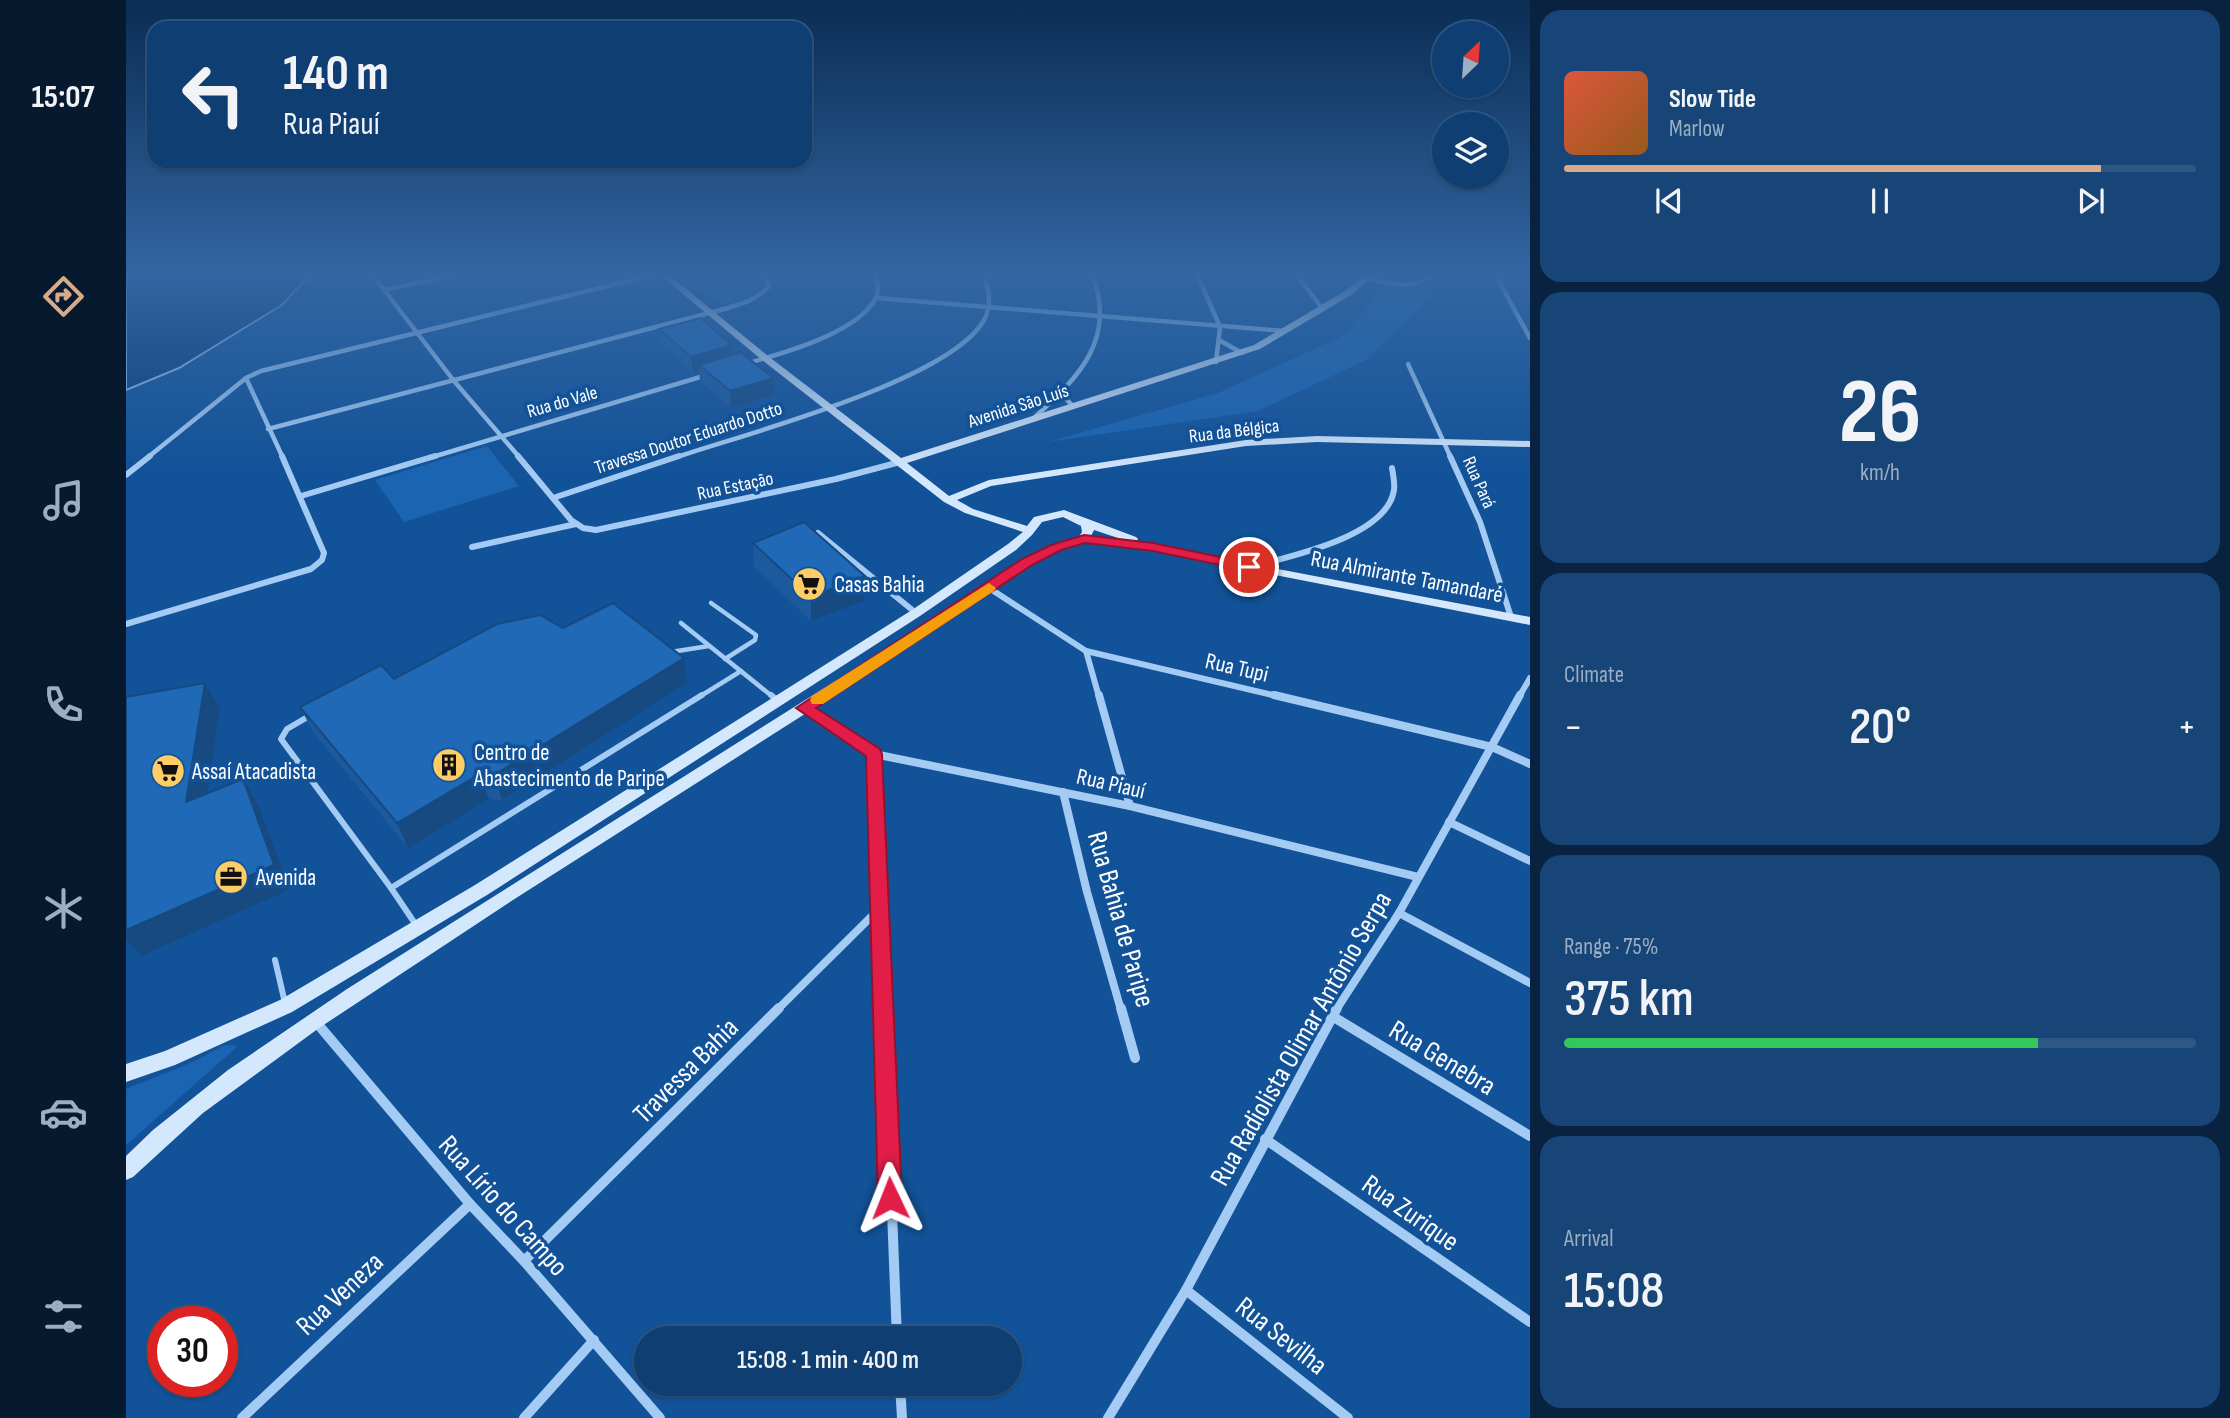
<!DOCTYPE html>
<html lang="en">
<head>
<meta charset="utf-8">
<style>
  body { margin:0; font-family:"Sofia Sans Condensed",sans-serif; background:#174577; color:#f1f3f6; height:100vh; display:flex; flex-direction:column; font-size:26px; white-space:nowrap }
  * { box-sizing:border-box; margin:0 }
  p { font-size:23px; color:#9baec4 }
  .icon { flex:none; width:38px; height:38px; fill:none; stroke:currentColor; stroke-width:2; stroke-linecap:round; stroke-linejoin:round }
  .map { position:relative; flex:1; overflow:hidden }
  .drawer { display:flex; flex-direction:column; gap:10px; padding:10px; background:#08223f; width:700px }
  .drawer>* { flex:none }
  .top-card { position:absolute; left:21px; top:21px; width:665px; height:147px; border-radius:21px; box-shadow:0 2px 5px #0004,0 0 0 2px #2e5784; background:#0e3e72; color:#f1f3f6; overflow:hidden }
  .needle { width:46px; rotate:25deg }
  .controls { position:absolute; left:1306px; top:21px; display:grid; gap:14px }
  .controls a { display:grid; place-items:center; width:77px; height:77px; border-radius:50%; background:#0e3e72; box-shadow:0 2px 5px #0004,0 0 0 2px #2e5784; font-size:35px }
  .speed { position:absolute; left:21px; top:1306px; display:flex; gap:14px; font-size:35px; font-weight:700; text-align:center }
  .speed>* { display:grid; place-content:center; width:91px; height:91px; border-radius:50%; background:#0e3e72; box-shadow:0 2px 5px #0004,0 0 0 2px #2e5784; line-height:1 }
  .speed .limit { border:10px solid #d22; background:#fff; color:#111 }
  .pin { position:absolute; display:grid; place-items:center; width:60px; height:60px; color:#fff; margin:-30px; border:4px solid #fff; border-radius:50%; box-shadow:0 2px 7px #0007 }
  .me { position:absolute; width:77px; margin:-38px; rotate:358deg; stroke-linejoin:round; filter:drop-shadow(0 0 5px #0008) }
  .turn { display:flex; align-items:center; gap:24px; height:147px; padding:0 21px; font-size:32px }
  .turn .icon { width:91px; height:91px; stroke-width:2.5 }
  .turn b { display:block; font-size:49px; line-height:60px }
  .big { font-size:52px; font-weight:600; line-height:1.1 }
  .drawer .card { flex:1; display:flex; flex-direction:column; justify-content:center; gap:10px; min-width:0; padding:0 24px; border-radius:21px; background:#174577 }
  .drawer .dial { align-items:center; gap:0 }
  .dial b { font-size:91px; line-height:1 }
  .song { display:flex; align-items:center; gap:21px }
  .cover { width:84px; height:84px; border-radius:10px; background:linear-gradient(135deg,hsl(10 70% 55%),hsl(30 70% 35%)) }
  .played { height:7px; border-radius:4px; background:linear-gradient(90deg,#d6ab8b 85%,#2e5784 85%) }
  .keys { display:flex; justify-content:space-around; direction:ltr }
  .heat { display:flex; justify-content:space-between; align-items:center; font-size:38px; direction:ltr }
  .charge { height:10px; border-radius:5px; background:linear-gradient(90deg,#34c759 75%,#2e5784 0) }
  .trip { position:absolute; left:508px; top:1326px; width:388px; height:70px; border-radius:35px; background:#0e3e72; box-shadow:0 2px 5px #0004,0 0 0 2px #2e5784; font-weight:600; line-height:70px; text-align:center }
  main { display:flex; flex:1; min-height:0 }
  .menu { display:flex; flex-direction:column; width:126px; justify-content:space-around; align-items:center; background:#06192e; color:#9baec4 }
  .menu .icon { width:49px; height:49px }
  .menu .on { color:#d6ab8b }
  .menu b { font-size:32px; color:#f1f3f6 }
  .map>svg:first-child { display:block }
</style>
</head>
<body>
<main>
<nav class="menu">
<b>15:07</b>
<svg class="icon on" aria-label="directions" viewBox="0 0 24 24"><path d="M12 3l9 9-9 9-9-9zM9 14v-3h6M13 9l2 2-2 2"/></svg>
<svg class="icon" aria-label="music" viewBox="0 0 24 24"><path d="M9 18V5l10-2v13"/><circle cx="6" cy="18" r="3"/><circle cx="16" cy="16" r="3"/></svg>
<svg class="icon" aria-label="phone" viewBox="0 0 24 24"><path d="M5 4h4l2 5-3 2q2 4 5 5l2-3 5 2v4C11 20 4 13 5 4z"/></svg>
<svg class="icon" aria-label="climate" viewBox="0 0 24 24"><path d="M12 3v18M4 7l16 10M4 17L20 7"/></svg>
<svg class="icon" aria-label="car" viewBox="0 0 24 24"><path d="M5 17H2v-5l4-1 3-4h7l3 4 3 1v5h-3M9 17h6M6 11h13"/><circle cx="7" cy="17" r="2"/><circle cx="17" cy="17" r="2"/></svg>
<svg class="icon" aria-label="filters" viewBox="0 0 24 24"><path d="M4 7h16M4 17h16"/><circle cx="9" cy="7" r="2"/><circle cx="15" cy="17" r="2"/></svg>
</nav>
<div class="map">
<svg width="1404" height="1418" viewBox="0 0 1404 1418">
  <rect width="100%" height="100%" fill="#125298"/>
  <!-- green -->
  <g fill="#1a64b2">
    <path d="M 549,274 L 633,274 L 636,284 C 628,298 608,302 592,303 Z"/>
    <path d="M 1264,274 L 1326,274 L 1242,359 L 1132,411 L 922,442 L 1092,393 L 1221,334 Z"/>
    <path d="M 361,446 L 393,486 L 278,522 L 249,480 Z"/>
    <path d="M 99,1045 L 112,1046 L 0,1145 L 0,1089 L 64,1063 Z"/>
  </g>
  <!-- water -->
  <path fill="#0b3c74" stroke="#96c6f6" stroke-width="2" d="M 0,274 L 185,274 L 156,305 L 53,368 L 0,390 Z"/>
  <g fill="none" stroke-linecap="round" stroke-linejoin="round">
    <!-- service-far1 -->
    <g stroke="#a4cbf3" stroke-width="4.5">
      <path d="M 585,603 L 630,635 L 629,640 L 599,659"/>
      <path d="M 555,623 L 647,697"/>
      <path d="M 545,652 L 583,646"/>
      <path d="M 573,697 L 615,671"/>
    </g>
    <!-- service -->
    <g stroke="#a4cbf3" stroke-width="6">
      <path d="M 645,695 L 651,700"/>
      <path d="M 185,715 L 161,729 L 155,739 L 265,888"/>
      <path d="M 290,925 L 265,888 L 576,695"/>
      <path d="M 149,960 L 159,1003"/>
    </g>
    <!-- minor-far3 -->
    <g stroke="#a4cbf3" stroke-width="4.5">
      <path d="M 246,274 L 328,381 L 394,458"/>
      <path d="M 1071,274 L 1094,327 L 1090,362"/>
      <path d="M 1170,274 L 1196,308"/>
      <path d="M 1369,274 L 1404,338"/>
      <path d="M 1241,279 C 1264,282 1289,292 1307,274"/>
      <path d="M 258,290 L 333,274"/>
      <path d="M 751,298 L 1158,331"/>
      <path d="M 1093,340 L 1116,353"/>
      <path d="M 619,364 C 654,354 737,332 751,295 C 753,288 751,281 749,274"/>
      <path d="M 1282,364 L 1325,458"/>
      <path d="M 120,378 L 157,458"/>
      <path d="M 934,393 L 946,405"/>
      <path d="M 909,417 C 954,376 991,338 966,274"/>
      <path d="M 142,429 L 602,308 C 618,303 632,299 643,286 L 637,274"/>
      <path d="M 21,458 L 120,378 L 135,371 L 530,274"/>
      <path d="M 303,458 L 581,375"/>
      <path d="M 548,458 C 615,435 833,379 860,316 C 866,301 862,288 858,274"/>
    </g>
    <!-- minor-far2 -->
    <g stroke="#a4cbf3" stroke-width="6">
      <path d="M 392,456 L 445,520 L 457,528 L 470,530 L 710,479 L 774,462"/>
      <path d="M 1324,456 L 1354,522 L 1385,617"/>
      <path d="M 0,475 L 24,456"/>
      <path d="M 175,496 L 309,456"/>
      <path d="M 430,497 L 553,456"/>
      <path d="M 692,533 L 790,613"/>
      <path d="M 346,547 L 450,524"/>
      <path d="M 1124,567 C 1162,557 1261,537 1268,490 C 1269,484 1267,474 1266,468"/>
      <path d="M 863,588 L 960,651 L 1155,697"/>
      <path d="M 0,624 L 185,569 L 196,560 L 198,553 L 156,456"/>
      <path d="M 960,651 L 973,697"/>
      <path d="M 1393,697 L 1404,678"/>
    </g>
    <!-- minor-far1 -->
    <g stroke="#a4cbf3" stroke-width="8">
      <path d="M 973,695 L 1004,806"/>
      <path d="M 1148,695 L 1366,747 L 1404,764"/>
      <path d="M 678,708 L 748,754 L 1004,806 L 1292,877"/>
      <path d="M 748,754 L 758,1010"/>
      <path d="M 937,792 L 961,892 L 995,1010"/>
      <path d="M 1323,822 L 1404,861"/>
      <path d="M 1273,913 L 1404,983"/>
      <path d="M 651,1010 L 752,910"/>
      <path d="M 1210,1010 L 1273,913 L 1394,695"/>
    </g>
    <!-- minor -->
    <g stroke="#a4cbf3" stroke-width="10">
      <path d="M 758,1008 L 771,1339"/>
      <path d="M 995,1008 L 1009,1058"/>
      <path d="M 1206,1016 L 1404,1136"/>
      <path d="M 190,1022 L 344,1204 L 398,1261 L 534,1418"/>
      <path d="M 1139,1139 L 1404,1322"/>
      <path d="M 398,1261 L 653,1008"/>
      <path d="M 1060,1290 L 1222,1418"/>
      <path d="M 774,1384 L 776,1418"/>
      <path d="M 116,1418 L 344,1204"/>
      <path d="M 398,1418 L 468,1340"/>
      <path d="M 982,1418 L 1060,1290 L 1211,1008"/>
    </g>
    <!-- secondary -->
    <path fill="#d3e7fd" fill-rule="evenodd" d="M 533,274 L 542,274 L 642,356 L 775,458 L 1128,345 L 1219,291 L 1241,274 L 1250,274 L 1225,295 L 1134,349 L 781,463 L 823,496 L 863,480 L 1120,440 L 1191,436 L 1404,441 L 1404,447 L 1191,442 L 1120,446 L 865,486 L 831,500 L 847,509 L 901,526 L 908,517 L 938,510 L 1010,537 L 1012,539 L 1010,542 L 1404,617 L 1404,625 L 1027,551 L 961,543 L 934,550 L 905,565 L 759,663 L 387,900 L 193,1028 L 77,1113 L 7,1177 L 0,1180 L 0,1156 L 27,1130 L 102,1070 L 221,989 L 749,656 L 897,559 L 926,544 L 952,538 L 956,532 L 955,526 L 937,517 L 916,522 L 906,535 L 890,550 L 794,616 L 361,895 L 166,1012 L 49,1065 L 0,1082 L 0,1064 L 39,1051 L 154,1000 L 349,885 L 786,610 L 882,544 L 897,532 L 839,513 L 818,502 L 636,360 ZM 968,530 L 998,540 L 965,536 Z"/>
  </g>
  <!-- wall -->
  <g fill="#1c5a9d">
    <path d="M 267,274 L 308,274 L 274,281 Z"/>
    <path d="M 764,274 L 841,274 L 844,281 L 842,297 L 807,297 L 807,295 L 767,293 Z"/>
    <path d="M 533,329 L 606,355 L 647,378 L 648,395 L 605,408 L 574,381 L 573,371 L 567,373 L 535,345 Z"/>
    <path d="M 627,543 L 738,601 L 685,621 L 628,567 Z"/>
    <path d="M 268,679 L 561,683 L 376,800 L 363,799 L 282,848 L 187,732 L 174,707 Z"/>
  </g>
  <!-- shaded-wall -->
  <g fill="#164a80">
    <path d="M 272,274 L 308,274 L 274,281 Z"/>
    <path d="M 606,345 L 607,361 L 573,365 L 573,371 L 567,373 L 565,357 Z"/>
    <path d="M 647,378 L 648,395 L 605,408 L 604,391 Z"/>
    <path d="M 739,576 L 738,601 L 685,621 L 685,597 Z"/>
    <path d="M 558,658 L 561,683 L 376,800 L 368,775 Z"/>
    <path d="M 79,683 L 94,708 L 76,827 L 60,802 Z"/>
    <path d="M 354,774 L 363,799 L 282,848 L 271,823 Z"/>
    <path d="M 117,779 L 132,804 L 164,889 L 15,956 L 0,939 L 0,930 Z"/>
  </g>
  <!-- building -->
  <g fill="#2069b7" stroke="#164a80" stroke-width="2">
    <path d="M 767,274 L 841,274 L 844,281 L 808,282 L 808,279 L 768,277 Z"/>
    <path d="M 574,318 L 606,345 L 565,357 L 533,329 Z"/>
    <path d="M 615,352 L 647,378 L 604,391 L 573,365 Z"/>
    <path d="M 678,522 L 739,576 L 685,597 L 627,543 Z"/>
    <path d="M 487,603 L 558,658 L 368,775 L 354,774 L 271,823 L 174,707 L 255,665 L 268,679 L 371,624 L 414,615 L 437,628 Z"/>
    <path d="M 79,683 L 60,802 L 117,779 L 148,865 L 0,930 L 0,697 Z"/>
  </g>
  <!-- sky -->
  <linearGradient id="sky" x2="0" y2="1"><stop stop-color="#0a2d54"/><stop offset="0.58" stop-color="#3366a2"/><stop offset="1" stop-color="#3366a2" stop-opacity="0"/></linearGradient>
  <rect width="1404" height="472" fill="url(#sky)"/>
  <!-- route -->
  <path fill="#e11d48" stroke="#92132f" stroke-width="2" d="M 958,535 L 1027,543 L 1123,563 L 1130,567 L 1123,571 L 1027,551 L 959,543 L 935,550 L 906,565 L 690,708 L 754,749 L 756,754 L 776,1198 L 773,1206 L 764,1210 L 756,1206 L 752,1198 L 740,756 L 670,708 L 896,559 L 925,545 Z"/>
  <!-- slow -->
  <path fill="#f59e0b" d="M 863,583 L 870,588 L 868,591 L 697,704 L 686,704 L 684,700 L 686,696 Z"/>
  <!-- icons -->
  <defs>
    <g id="supermarket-disc" transform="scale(1.75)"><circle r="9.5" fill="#ffcd66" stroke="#125298"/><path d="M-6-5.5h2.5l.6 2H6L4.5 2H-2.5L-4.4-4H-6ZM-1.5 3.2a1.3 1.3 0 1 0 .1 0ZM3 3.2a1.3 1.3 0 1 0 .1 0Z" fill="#111"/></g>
    <g id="building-disc" transform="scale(1.75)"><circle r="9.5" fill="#ffcd66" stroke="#125298"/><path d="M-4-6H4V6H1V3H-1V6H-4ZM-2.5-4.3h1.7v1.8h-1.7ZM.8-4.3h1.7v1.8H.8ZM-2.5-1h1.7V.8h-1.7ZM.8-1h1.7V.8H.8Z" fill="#111"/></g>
    <g id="office-disc" transform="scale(1.75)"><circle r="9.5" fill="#ffcd66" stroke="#125298"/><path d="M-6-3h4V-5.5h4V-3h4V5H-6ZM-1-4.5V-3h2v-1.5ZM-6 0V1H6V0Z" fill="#111"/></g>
  </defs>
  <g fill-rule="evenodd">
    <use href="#supermarket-disc" x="683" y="584"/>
    <use href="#building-disc" x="323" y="765"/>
    <use href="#supermarket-disc" x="42" y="771"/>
    <use href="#office-disc" x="105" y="877"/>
  </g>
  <g text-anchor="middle" stroke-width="7" stroke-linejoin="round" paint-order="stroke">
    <!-- far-street labels -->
    <g font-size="19" fill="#fff" stroke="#125298">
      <text transform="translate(436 401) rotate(-16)" y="7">Rua do Vale</text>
      <text transform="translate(892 405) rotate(-18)" y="7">Avenida São Luís</text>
      <text transform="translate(1108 430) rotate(-7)" y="7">Rua da Bélgica</text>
      <text transform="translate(562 437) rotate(-18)" y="7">Travessa Doutor Eduardo Dotto</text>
      <text transform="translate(1354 482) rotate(66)" y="7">Rua Pará</text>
      <text transform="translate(609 485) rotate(-12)" y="7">Rua Estação</text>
    </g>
    <!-- street labels -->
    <g font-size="23" fill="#fff" stroke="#125298">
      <text transform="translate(1281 576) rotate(11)" y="8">Rua Almirante Tamandaré</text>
      <text transform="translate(1111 667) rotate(13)" y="8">Rua Tupi</text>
      <text transform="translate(985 783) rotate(13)" y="8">Rua Piauí</text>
    </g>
    <!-- poi labels -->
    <g font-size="23" fill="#fff" stroke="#125298" text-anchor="start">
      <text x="708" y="592">Casas Bahia</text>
      <text x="348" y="760">Centro de<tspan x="348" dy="26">Abastecimento de Paripe</tspan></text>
      <text x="66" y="779">Assaí Atacadista</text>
      <text x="130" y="885">Avenida</text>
    </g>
    <!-- near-street labels -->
    <g font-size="28" fill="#fff" stroke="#125298">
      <text transform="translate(996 919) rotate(74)" y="10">Rua Bahia de Paripe</text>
      <text transform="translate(1174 1038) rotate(-60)" y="10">Rua Radiolista Olimar Antônio Serpa</text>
      <text transform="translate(1317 1057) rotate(31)" y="10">Rua Genebra</text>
      <text transform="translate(559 1070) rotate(-45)" y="10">Travessa Bahia</text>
      <text transform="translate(378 1205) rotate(48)" y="10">Rua Lírio do Campo</text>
      <text transform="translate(1285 1212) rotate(35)" y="10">Rua Zurique</text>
      <text transform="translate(213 1293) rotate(-43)" y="10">Rua Veneza</text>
      <text transform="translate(1156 1335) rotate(38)" y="10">Rua Sevilha</text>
    </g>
  </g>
</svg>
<div class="controls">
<a><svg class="needle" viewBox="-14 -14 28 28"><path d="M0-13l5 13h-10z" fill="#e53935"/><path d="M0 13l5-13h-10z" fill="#9baec4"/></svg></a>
<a><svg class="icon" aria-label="layers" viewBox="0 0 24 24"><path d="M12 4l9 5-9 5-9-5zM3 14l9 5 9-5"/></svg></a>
</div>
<div class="speed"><div class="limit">30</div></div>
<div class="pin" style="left:1123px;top:567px;background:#d93025"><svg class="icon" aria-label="arrive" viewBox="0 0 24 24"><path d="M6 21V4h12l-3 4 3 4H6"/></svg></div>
<svg class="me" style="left:764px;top:1198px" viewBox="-20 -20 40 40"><path d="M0-17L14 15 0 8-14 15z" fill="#e11d48" stroke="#fff" stroke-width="4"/></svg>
<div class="trip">15:08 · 1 min · 400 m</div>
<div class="top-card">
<div class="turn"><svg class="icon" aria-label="left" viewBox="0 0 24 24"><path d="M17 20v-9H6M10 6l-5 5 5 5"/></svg><div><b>140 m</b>Rua Piauí</div></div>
</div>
</div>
<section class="drawer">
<div class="card">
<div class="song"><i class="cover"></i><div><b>Slow Tide</b><p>Marlow</p></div></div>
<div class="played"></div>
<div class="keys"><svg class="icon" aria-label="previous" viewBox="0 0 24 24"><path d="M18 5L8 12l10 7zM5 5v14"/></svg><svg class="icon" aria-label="pause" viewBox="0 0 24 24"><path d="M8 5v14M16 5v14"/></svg><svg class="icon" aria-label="next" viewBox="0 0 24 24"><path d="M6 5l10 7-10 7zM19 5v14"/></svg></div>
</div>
<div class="card dial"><b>26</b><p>km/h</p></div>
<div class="card"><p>Climate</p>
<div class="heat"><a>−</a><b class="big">20°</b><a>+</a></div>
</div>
<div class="card"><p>Range · 75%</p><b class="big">375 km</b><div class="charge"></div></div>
<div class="card"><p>Arrival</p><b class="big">15:08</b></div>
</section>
</main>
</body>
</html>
